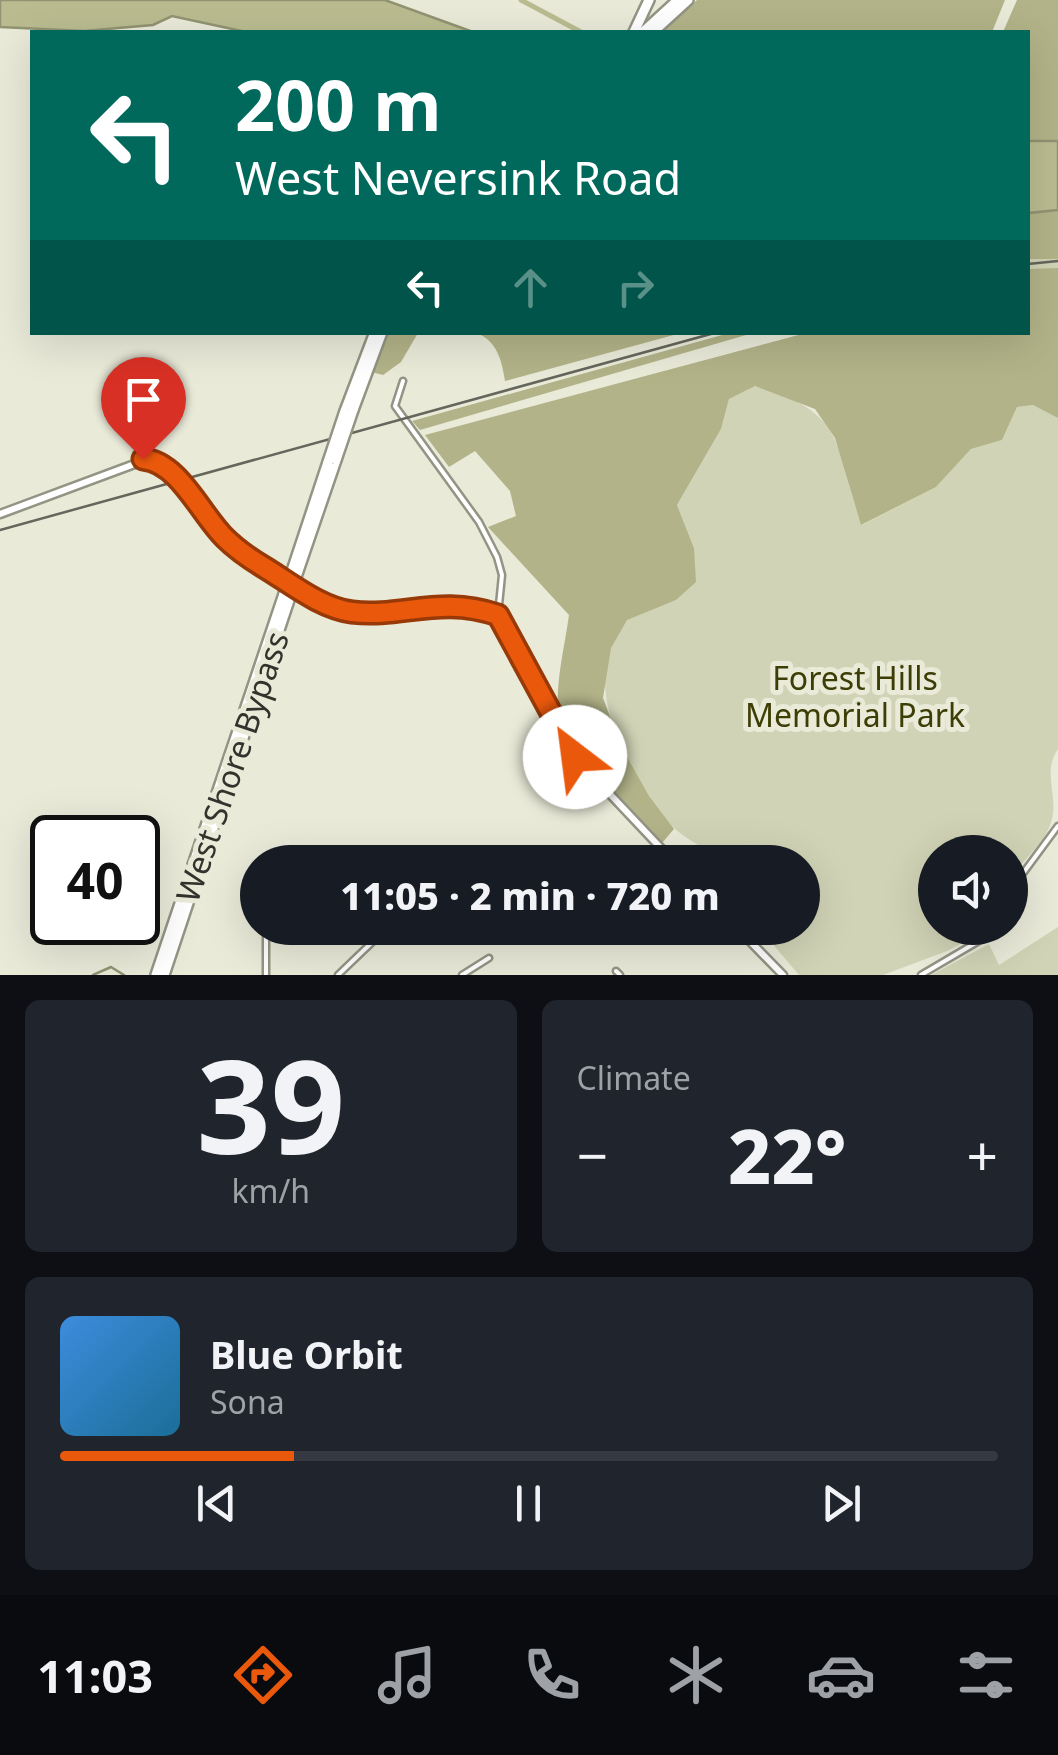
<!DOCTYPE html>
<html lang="en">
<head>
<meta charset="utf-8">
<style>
  body { margin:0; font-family:"Noto Sans",sans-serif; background:#20242c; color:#f1f3f6; height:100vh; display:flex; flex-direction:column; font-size:38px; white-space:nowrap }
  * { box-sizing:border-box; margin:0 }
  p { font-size:32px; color:#9ea1a6 }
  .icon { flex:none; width:55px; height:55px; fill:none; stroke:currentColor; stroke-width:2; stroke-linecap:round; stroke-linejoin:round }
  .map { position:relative; height:975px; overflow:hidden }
  .details { display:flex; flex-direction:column; gap:25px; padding:25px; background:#0d0f14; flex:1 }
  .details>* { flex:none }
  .guide { position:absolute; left:30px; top:30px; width:1000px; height:305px; border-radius:0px; box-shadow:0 10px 40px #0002; background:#00695c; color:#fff; overflow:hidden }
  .buttons { position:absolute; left:918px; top:835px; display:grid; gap:20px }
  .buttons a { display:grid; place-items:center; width:110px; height:110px; border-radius:50%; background:#171b24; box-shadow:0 10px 40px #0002; font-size:50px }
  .speed { position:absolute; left:30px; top:815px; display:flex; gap:20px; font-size:50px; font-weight:700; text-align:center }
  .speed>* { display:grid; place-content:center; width:130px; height:130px; border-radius:50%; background:#171b24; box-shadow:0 10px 40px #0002; line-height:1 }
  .speed .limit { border:5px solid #111; border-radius:15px; background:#fff; color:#111 }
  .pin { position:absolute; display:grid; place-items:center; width:85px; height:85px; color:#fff; margin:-102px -42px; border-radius:50% 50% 50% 0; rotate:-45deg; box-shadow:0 0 10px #0007 }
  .pin .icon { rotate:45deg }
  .me { position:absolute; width:110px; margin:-55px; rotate:330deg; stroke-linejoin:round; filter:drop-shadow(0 0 8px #0008) }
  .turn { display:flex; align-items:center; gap:35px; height:210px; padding:0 40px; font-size:45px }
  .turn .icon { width:130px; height:130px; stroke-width:2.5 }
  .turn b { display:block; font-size:70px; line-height:85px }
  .lanes { display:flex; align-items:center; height:95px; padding:0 40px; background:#0003; justify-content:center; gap:50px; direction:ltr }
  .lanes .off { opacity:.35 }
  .big { font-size:75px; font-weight:800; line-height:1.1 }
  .details .widget { flex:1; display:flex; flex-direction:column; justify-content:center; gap:15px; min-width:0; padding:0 35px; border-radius:15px; background:#20242c }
  .details .dial { align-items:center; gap:0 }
  .dial b { font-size:130px; line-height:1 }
  .song { display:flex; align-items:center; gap:30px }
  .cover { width:120px; height:120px; border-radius:15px; background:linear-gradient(135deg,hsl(210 70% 55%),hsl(200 70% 35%)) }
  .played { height:10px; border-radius:5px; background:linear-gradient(90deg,#ea580c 25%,#363941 25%) }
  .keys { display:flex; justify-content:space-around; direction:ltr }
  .heat { display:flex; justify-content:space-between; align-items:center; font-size:55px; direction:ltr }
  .details .tiles { flex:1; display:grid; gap:25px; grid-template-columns:1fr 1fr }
  .widget:last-child { grid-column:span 2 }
  .trip { position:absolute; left:240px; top:845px; width:580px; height:100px; border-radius:50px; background:#171b24; box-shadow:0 10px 40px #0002; font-weight:800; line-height:100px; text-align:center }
  .dock { display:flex; height:160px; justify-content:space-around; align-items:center; background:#090b0e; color:#9ea1a6 }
  .dock .icon { width:70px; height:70px }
  .dock .on { color:#ea580c }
  .dock b { font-size:45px; color:#f1f3f6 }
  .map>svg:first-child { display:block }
</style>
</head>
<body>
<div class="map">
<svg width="1058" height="975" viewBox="0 0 1058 975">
  <rect width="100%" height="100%" fill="#e9ead8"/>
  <!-- green -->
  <g fill="#d1d3b6">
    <path d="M 1058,193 L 1058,749 C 1042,773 1058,794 1052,819 C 1047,841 1023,860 1010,878 L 1010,852 L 935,852 L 935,928 L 991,928 L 947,951 L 883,975 L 799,975 L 759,928 L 802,928 L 802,862 L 721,862 C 706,847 685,840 671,825 C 631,781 573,675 626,621 C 636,611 662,606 676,600 L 694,548 L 677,505 L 721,429 L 729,399 L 754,386 C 850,413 832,445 862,525 L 936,487 L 971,449 L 1002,440 L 1017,407 L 1033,405 L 1047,410 L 1028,332 L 1028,197 Z"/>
    <path d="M 1058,927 L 1058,975 L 931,975 L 989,944 L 999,965 Z"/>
  </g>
  <!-- forest -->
  <g fill="#b2b388">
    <path d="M 697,0 L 1005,0 L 992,32 L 662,32 Z"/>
    <path d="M 1017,0 L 1058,0 L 1058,141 L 1028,141 L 1028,32 L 1003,32 Z"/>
    <path d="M 1058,210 L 1058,259 L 1028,259 L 1028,213 Z"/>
    <path d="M 1058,268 L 1058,418 L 1033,405 L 1017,407 L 1002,440 L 971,449 L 936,487 L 861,525 L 835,438 L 815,409 L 755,386 L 729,399 L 721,429 L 677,505 L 694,548 L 696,582 L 676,600 L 627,620 L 611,648 L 603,698 L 622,748 L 649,796 L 674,829 L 662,843 C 633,813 560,751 558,709 C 556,679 565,645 569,615 L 488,527 L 516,516 L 510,491 L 475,451 L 449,467 L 425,435 L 806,333 L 1028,332 L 1028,269 Z"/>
    <path d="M 733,332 L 753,333 L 420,430 L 412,421 Z"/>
    <path d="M 388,333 L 418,333 L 401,362 L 383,375 L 371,372 Z"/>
    <path d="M 476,333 L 476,332 L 681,333 L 505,381 C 502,361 497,340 476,333 Z"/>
  </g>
  <!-- water -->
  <g fill="#babc90" stroke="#919372" stroke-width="2.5">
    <path d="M 0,0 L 385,0 L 473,32 L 246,32 L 172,16 L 153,25 L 84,31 L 0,27 Z"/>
    <path d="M 1028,141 L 1058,141 L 1058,210 L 1028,213 Z"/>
  </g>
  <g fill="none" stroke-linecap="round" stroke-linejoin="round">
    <!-- stream -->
    <path stroke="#919372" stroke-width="2.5" d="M 93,975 L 111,967 L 124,975"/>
    <!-- canal -->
    <path stroke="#babc90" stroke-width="5" d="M 521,0 L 581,32"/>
    <!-- street casing -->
    <g stroke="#939483" stroke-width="9">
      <g id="street">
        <path d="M 403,381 L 395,406 L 479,522 L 497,557 L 502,575 L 498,615"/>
        <path d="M 258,893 L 252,893 L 247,902 L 258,912"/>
        <path d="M 1010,903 L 1021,876 L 1058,826"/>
        <path d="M 266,928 L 266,975"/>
        <path d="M 616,971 L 620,975"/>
        <path d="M 338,975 L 387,928"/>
        <path d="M 462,975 L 489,958"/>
        <path d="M 921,975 L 1001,928"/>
      </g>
    </g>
    <!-- secondary casing -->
    <g stroke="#939483" stroke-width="11">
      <g id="secondary">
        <path d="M 0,514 L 148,459 L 176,478 L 244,555 L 336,608 L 363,612 L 437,605 L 498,615 L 575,757 L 674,862"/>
        <path d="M 737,928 L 783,975"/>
      </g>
    </g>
    <!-- highway casing -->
    <g stroke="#939483" stroke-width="14">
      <g id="highway">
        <path d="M 634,32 L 649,0"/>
        <path d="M 643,32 L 678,0"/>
        <path d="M 653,32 L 688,0"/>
        <path d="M 353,410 L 382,332"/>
        <path d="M 345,411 L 375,332"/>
        <path d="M 291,574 L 328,462"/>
        <path d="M 296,577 L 336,460"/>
        <path d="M 156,975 L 284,594"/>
        <path d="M 164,975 L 290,597"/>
      </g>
    </g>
    <!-- street -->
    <use href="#street" stroke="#fff" stroke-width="4"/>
    <!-- secondary -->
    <use href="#secondary" stroke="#fff" stroke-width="6"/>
    <!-- highway -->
    <use href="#highway" stroke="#fff" stroke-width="9"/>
    <!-- rail -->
    <g stroke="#65665c" stroke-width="2.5">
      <path d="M 1028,264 L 1058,261"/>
      <path d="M 0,530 L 718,332"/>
    </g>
    <!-- highway-bridge casing -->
    <g stroke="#939483" stroke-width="14" stroke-linecap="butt">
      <g id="highway-bridge">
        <path d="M 336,460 L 353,410"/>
        <path d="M 328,462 L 345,411"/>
        <path d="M 284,594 L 291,574"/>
        <path d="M 290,597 L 296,577"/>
      </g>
    </g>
    <!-- highway-bridge -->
    <use href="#highway-bridge" stroke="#fff" stroke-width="9"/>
  </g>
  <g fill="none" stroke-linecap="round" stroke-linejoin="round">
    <!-- route casing -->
    <g stroke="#983908" stroke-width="25">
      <path id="route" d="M 143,459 C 179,462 201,515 225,538 C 236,549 249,558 262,566 C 289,582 320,608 352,612 C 403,618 440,595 498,615 L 575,757"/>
    </g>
    <!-- route -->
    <use href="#route" stroke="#ea580c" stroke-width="18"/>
  </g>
  <g text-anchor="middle" stroke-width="10" stroke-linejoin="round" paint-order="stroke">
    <!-- park labels -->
    <g font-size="32" fill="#3d3d06" stroke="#e9ead8">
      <text x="855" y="690">Forest Hills<tspan x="855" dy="37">Memorial Park</tspan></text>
    </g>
    <!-- street labels -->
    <g font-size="32" fill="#32332c" stroke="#e9ead8">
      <text transform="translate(233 767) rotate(-71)" y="11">West Shore Bypass</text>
    </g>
  </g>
</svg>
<div class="buttons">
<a><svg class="icon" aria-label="sound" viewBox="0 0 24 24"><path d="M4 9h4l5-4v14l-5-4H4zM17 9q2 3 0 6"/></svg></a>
</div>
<div class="speed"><div class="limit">40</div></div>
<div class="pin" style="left:143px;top:459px;background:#d93025"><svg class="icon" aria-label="arrive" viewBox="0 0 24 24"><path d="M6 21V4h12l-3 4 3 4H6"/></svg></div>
<svg class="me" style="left:575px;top:757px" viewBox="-20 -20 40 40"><circle r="19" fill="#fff"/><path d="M0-13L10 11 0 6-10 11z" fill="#ea580c"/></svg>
<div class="trip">11:05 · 2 min · 720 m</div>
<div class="guide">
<div class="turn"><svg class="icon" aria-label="left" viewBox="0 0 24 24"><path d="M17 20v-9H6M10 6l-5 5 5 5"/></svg><div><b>200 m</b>West Neversink Road</div></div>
<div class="lanes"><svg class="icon" aria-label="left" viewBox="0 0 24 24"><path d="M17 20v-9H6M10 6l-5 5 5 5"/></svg><svg class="icon off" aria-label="ahead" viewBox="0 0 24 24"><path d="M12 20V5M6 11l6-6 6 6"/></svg><svg class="icon off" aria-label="right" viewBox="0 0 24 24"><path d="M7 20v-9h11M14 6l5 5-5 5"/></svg></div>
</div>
</div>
<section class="details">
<div class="tiles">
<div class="widget dial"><b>39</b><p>km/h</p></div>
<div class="widget"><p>Climate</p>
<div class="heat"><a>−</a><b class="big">22°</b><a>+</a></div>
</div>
<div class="widget">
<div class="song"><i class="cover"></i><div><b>Blue Orbit</b><p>Sona</p></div></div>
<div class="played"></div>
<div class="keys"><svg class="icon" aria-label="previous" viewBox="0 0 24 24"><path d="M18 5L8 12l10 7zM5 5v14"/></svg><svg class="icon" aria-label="pause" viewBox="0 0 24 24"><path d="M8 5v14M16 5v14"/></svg><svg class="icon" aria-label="next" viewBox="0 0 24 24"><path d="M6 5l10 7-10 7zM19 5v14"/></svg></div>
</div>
</div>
</section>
<nav class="dock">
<b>11:03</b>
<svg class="icon on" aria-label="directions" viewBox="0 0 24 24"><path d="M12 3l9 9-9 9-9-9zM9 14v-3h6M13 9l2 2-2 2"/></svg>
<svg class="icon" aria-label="music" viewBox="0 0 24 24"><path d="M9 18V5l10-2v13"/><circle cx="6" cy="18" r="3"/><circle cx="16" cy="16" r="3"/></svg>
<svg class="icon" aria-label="phone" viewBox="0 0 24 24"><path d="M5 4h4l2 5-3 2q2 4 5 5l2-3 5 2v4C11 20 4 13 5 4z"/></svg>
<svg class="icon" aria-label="climate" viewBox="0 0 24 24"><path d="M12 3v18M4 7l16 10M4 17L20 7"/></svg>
<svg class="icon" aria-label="car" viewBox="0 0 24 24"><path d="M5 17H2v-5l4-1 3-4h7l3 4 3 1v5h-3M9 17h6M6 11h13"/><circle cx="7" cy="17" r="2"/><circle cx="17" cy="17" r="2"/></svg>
<svg class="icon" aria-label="filters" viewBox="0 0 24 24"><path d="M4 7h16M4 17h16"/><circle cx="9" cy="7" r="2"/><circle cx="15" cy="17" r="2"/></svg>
</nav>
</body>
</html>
